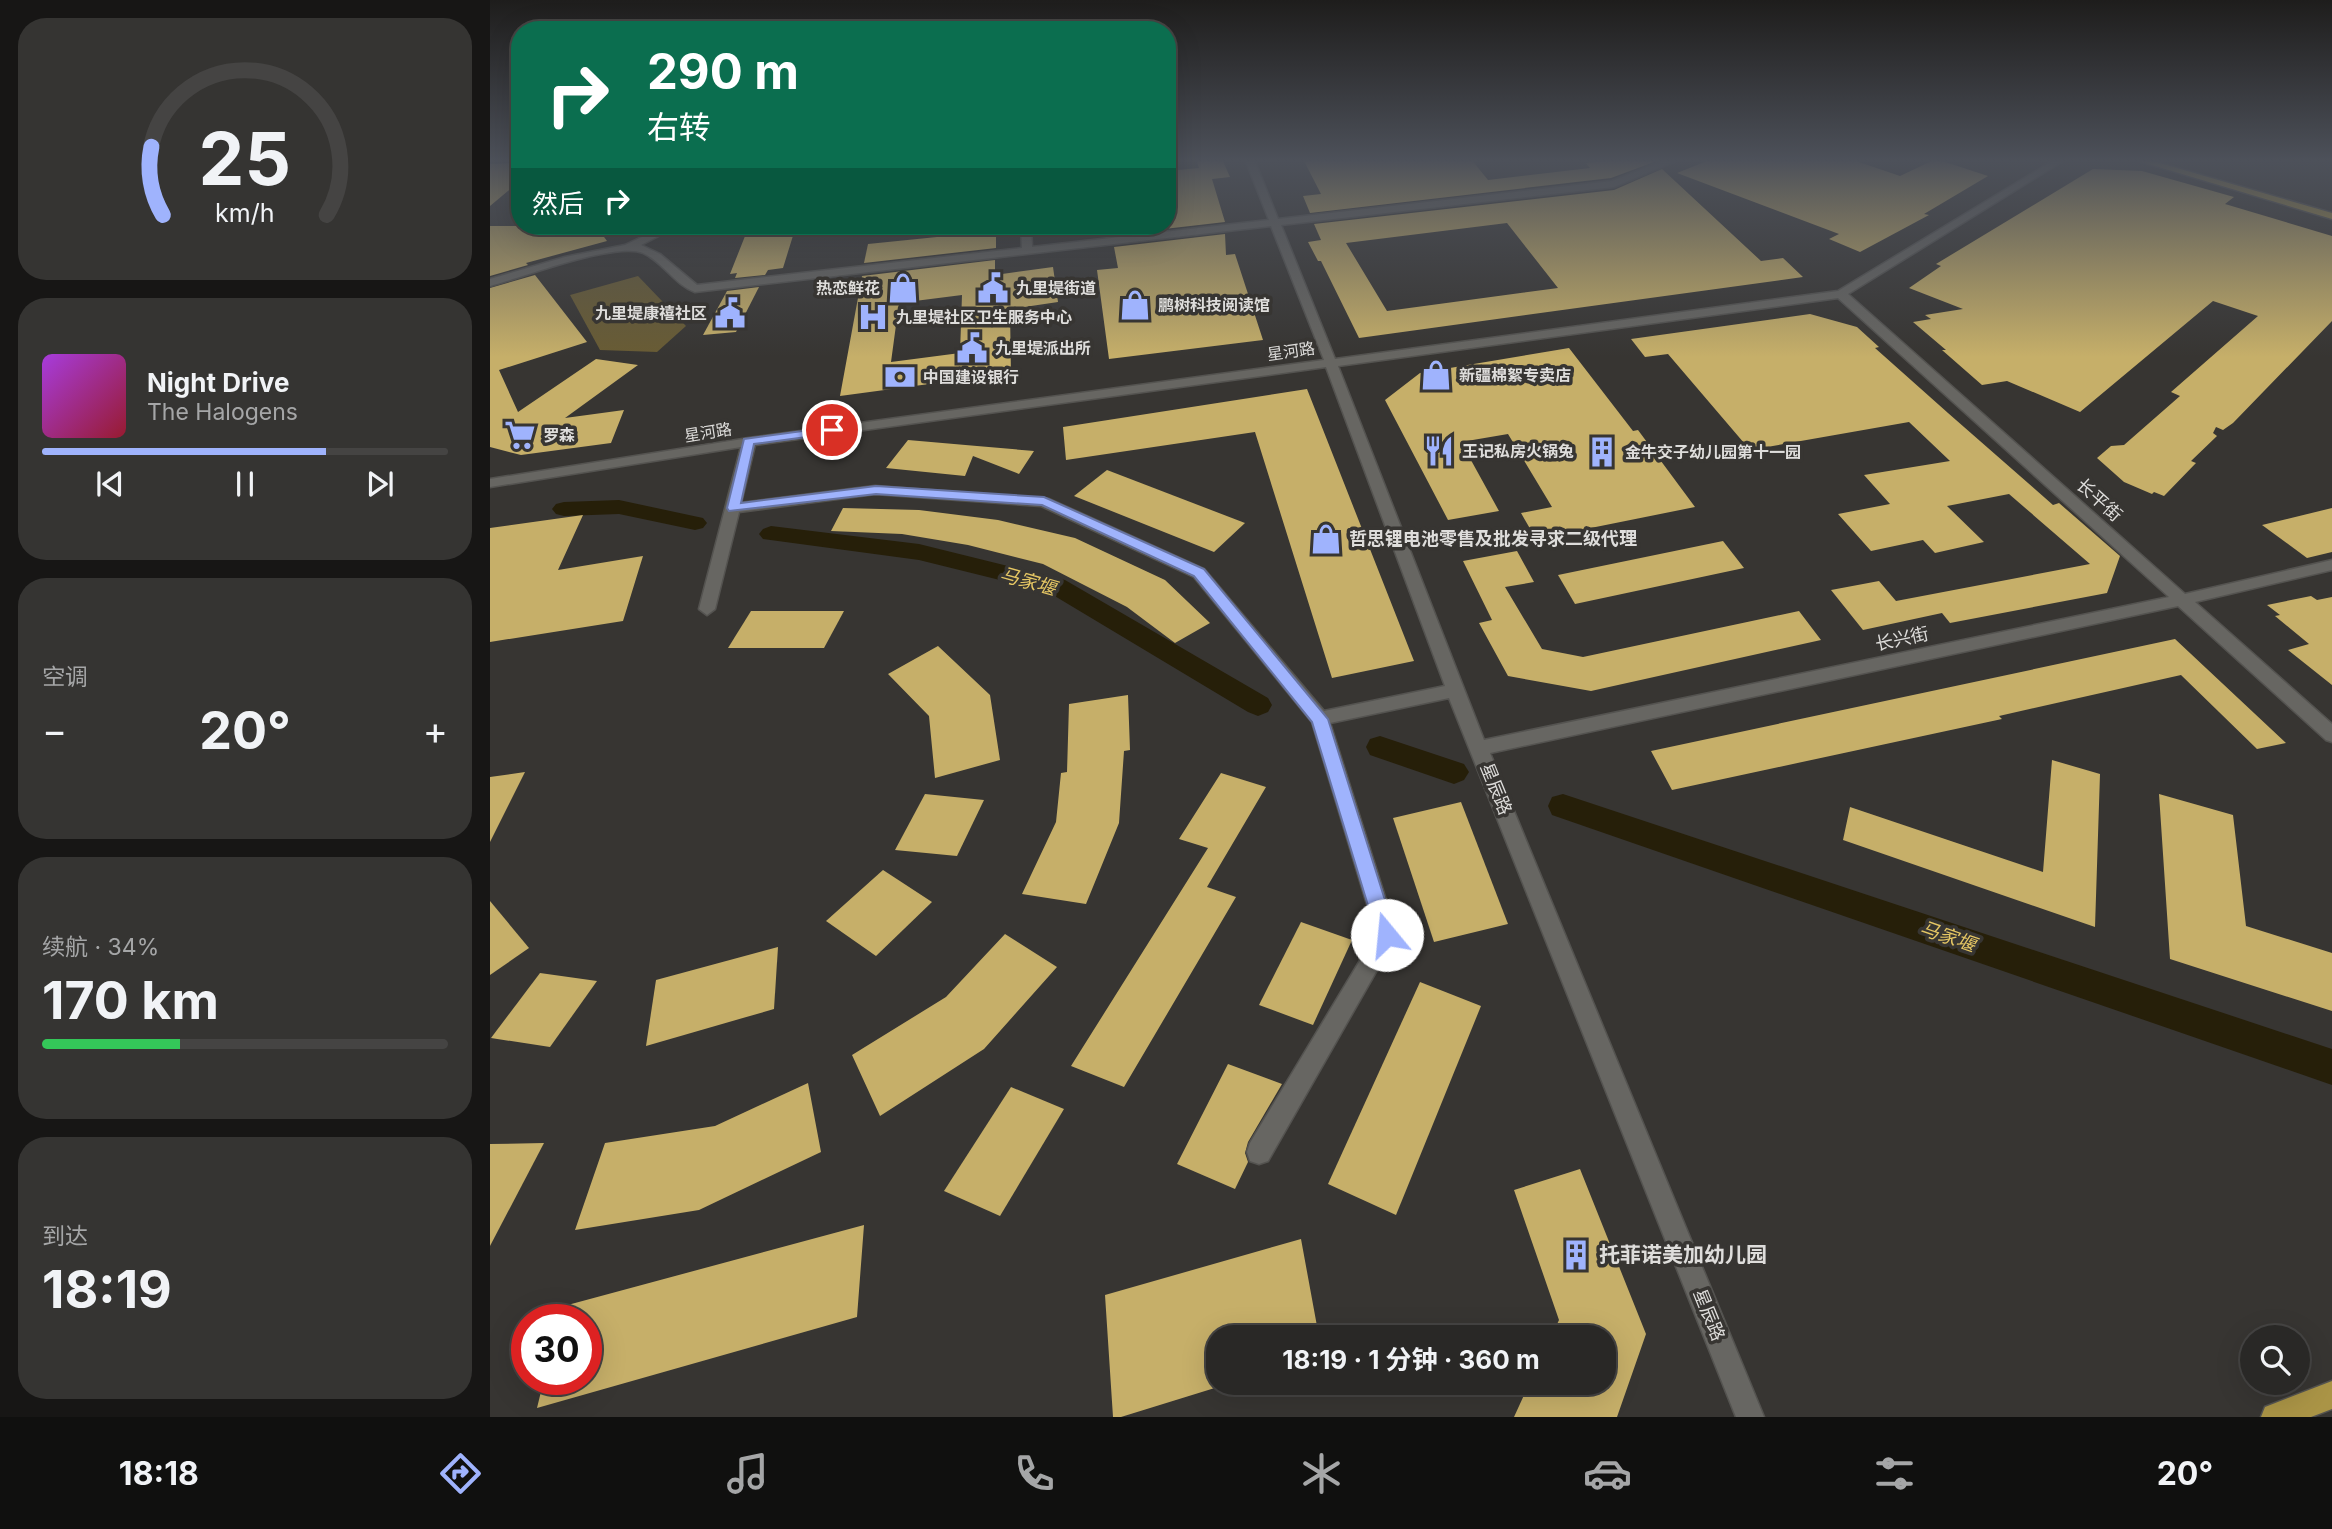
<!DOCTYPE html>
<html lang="zh">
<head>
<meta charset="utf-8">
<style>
  body { margin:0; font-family:Inter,"Noto Sans SC",sans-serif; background:#353432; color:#f1f3f6; height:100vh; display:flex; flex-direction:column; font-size:26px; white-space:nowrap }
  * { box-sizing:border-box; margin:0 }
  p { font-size:23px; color:#a5a6a7 }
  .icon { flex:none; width:38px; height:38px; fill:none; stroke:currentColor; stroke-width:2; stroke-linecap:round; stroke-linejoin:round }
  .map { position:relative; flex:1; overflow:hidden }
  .sheet { display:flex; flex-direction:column; gap:18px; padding:18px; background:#171615; width:490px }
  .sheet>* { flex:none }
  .hud { position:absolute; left:21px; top:21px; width:665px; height:214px; border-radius:28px; box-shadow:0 7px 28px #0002,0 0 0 2px #454443; background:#0b6e4f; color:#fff; overflow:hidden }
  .controls { position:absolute; left:1750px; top:1325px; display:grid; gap:14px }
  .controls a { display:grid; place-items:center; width:70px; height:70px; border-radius:50%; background:#292826; box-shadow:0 7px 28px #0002,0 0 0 2px #454443; font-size:35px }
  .speed { position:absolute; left:21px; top:1304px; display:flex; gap:14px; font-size:35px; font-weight:700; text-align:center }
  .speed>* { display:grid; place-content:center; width:91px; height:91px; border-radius:50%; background:#292826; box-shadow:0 7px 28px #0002,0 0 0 2px #454443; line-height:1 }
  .speed .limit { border:10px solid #d22; background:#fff; color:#111 }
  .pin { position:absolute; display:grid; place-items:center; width:60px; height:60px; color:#fff; margin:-30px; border:4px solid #fff; border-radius:50%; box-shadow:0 2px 7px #0007 }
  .me { position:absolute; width:77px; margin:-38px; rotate:343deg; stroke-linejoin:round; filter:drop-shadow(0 0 5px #0008) }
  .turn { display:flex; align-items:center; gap:24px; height:147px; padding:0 21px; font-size:32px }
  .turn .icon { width:91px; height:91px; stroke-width:2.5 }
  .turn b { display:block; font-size:49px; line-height:60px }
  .then { display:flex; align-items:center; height:66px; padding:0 21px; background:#0003; gap:14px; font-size:26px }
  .big { font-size:52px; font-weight:700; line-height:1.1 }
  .sheet .widget { flex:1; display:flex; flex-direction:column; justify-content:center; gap:10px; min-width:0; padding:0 24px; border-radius:28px; background:#353432 }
  .sheet .dial { align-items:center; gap:0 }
  .dial svg { height:182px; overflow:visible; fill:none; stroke:#454443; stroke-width:7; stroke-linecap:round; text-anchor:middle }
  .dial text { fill:#f1f3f6; stroke:none }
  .song { display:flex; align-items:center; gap:21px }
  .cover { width:84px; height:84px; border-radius:10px; background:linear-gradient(135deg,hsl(280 70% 55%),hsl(350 70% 35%)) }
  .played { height:7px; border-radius:4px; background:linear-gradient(90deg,#9fb3fd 70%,#454443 70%) }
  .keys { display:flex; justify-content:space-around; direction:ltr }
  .heat { display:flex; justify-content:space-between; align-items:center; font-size:38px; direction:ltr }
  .charge { height:10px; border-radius:5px; background:linear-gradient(90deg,#34c759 34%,#454443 0) }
  .trip { position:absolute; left:716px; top:1325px; width:410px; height:70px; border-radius:28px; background:#292826; box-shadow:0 7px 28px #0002,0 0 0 2px #454443; font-weight:700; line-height:70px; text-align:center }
  .dock { display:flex; height:112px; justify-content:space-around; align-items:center; background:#10100f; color:#a5a6a7 }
  .dock .icon { width:49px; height:49px }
  .dock .on { color:#9fb3fd }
  .dock b { font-size:32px; color:#f1f3f6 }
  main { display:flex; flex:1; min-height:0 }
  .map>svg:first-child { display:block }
</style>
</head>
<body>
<main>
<section class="sheet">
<div class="widget dial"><svg viewBox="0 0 100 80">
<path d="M14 69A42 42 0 1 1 86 69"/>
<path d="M14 69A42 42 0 0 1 9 39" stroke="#9fb3fd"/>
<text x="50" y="56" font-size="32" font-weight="700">25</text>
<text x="50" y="72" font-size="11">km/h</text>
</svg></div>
<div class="widget">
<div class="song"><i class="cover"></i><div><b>Night Drive</b><p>The Halogens</p></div></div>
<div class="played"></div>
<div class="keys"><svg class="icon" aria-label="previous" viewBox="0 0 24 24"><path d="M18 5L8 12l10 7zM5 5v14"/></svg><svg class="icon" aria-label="pause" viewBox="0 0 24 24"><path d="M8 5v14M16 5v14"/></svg><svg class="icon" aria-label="next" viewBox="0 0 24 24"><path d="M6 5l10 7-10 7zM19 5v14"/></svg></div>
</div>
<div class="widget"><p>空调</p>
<div class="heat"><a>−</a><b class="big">20°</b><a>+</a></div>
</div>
<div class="widget"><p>续航 · 34%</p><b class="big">170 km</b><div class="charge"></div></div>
<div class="widget"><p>到达</p><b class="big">18:19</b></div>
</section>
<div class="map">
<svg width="1842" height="1417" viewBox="0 0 1842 1417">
  <rect width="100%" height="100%" fill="#373532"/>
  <!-- green -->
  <path fill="#695c34" d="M 148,276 L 196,326 L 167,352 L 110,350 L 80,295 Z"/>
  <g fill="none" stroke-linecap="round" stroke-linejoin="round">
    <!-- canal -->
    <g fill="#261f09" fill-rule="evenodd">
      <path d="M 129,500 L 213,518 L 217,523 L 213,528 L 205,530 L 129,514 L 74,516 L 66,514 L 62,509 L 66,504 L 74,502 Z"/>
      <path d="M 281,526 L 429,544 L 575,580 L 778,698 L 782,705 L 778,712 L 768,716 L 758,712 L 558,592 L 429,560 L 273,539 L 269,534 L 273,529 Z"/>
      <path d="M 890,736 L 974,764 L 979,772 L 974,780 L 964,784 L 880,755 L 876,747 L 880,739 Z"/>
      <path d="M 1073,794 L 1842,1049 L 1842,1085 L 1062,815 L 1058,806 L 1062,797 Z"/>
    </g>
  </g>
  <!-- building -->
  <g fill="#c6af69" fill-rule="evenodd">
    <path d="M 706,159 L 732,159 L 740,177 L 722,179 L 735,222 L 622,235 L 621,226 L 677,226 L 677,171 L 709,168 Z"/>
    <path d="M 813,159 L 981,159 L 998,180 L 1100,168 L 1096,163 L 1136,159 L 1161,159 L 1164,162 L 1121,178 L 820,213 L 813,196 L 831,194 Z"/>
    <path d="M 1222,159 L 1360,159 L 1410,176 L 1446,159 L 1498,176 L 1434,214 L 1439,215 L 1370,252 L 1339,239 L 1349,234 L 1187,173 Z"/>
    <path d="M 30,163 L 30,181 L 0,206 L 0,164 Z"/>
    <path d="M 1172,169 L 1271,261 L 1293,258 L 1313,277 L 869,338 L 831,261 L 828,261 L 818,242 L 831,240 L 824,224 L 1124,190 ZM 1017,223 L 1068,288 L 897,311 L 856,243 Z"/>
    <path d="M 1603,169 L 1652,171 L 1744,197 L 1735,204 L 1842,236 L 1842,321 L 1743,423 L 1733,430 L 1726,427 L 1723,433 L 1727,436 L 1701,461 L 1706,463 L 1674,496 L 1664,492 L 1662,494 L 1634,482 L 1607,458 L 1621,446 L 1634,445 L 1690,396 L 1681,392 L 1768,316 L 1723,301 L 1590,412 L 1517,381 L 1492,385 L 1452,350 L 1456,350 L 1423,322 L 1441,319 L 1435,315 L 1473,309 L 1419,288 L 1451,266 L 1446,264 Z"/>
    <path d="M 0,226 L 106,226 L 117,241 L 36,263 L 38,265 L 0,276 Z"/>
    <path d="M 259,226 L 306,226 L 293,268 L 278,270 L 275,275 L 245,278 L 247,273 L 240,274 Z"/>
    <path d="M 506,231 L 506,248 L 374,263 L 378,244 Z"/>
    <path d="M 735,234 L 736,255 L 745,254 L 773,340 L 619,359 L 607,270 L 628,268 L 624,247 Z"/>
    <path d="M 505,260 L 505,275 L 563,267 L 568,302 L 520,309 L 521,378 L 469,385 L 469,380 L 350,396 L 372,276 ZM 472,295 L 470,353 L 401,362 L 409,303 Z"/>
    <path d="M 45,275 L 97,342 L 9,370 L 28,412 L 106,359 L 148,365 L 75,418 L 134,410 L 121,443 L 31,455 L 0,447 L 0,288 Z"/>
    <path d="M 269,287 L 246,332 L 213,335 L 237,291 Z"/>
    <path d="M 1320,314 L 1367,327 L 1389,347 L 1385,348 L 1458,413 L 1563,505 L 1569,503 L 1630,556 L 1617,593 L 1460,623 L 1452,613 L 1373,630 L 1341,590 L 1389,581 L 1406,601 L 1600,564 L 1519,494 L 1457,506 L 1494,542 L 1445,553 L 1433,540 L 1381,551 L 1348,514 L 1400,504 L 1374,475 L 1460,461 L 1419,422 L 1260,450 L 1178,354 L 1155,357 L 1141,339 Z"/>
    <path d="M 1079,348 L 1143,431 L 1148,430 L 1205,507 L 1046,539 L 1031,513 L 1062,507 L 1018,434 L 971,442 L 1009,511 L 958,520 L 895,400 L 930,373 Z"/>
    <path d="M 817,389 L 924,661 L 842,678 L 765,432 L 576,460 L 573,427 Z"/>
    <path d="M 418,440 L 487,446 L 544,451 L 529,474 L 483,456 L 475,476 L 396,468 Z"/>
    <path d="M 617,470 L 755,523 L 724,552 L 584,496 Z"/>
    <path d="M 353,508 L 429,510 L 508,520 L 585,538 L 675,580 L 720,623 L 685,643 L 637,607 L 553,564 L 478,545 L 412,534 L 341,531 Z"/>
    <path d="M 1842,508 L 1842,552 L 1817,558 L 1772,525 Z"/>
    <path d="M 93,515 L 68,570 L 153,556 L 133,621 L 0,642 L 0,528 Z"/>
    <path d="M 1233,541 L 1254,568 L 1085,604 L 1068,575 Z"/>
    <path d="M 1027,551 L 1044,582 L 1015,587 L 1052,649 L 1093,657 L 1309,611 L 1331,640 L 1101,691 L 1018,676 L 989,623 L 1002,620 L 973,561 Z"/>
    <path d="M 1821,596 L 1827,600 L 1842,597 L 1842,685 L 1798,650 L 1819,644 L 1785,616 L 1790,615 L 1777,605 Z"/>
    <path d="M 261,611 L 354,611 L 334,648 L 238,648 Z"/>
    <path d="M 1685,639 L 1796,743 L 1767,749 L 1691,675 L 1509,716 L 1512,719 L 1182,790 L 1161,751 Z"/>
    <path d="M 448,646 L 500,695 L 510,760 L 445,778 L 439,716 L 398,674 Z"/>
    <path d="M 638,695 L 640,750 L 634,751 L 629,823 L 596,904 L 532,894 L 566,822 L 571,773 L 577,772 L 579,704 Z"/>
    <path d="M 1562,760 L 1610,774 L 1605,927 L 1353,840 L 1360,807 L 1553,872 Z"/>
    <path d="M 35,772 L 0,842 L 0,777 Z"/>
    <path d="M 731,773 L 776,787 L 717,887 L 746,897 L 634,1087 L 581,1066 L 718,848 L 689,839 Z"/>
    <path d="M 435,794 L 494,800 L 467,856 L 405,850 Z"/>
    <path d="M 1669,794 L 1743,815 L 1756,926 L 1842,953 L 1842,1011 L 1680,959 Z"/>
    <path d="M 971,802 L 1018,924 L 944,942 L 903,818 Z"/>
    <path d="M 393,870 L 442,902 L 386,956 L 336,921 Z"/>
    <path d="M 0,901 L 39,948 L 0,975 Z"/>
    <path d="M 811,922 L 862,940 L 823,1025 L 769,1005 Z"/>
    <path d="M 515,934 L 567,967 L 494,1049 L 390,1116 L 362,1055 L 456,997 Z"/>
    <path d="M 288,947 L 284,1009 L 156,1046 L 166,980 Z"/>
    <path d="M 50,973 L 107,981 L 60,1047 L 1,1038 Z"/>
    <path d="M 930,982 L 991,1006 L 906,1215 L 838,1184 Z"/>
    <path d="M 738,1064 L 792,1084 L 758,1142 L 755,1153 L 758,1162 L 745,1189 L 687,1164 Z"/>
    <path d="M 318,1083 L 331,1152 L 209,1210 L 85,1230 L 115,1143 L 225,1126 Z"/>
    <path d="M 521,1087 L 574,1109 L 510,1216 L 454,1191 Z"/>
    <path d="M 54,1143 L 0,1246 L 0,1144 Z"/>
    <path d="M 1090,1169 L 1156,1334 L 1127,1417 L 1024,1417 L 1040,1382 L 1113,1382 L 1113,1337 L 1061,1337 L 1069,1320 L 1024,1190 Z"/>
    <path d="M 374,1225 L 367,1317 L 47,1408 L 54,1379 L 96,1379 L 96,1320 L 49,1320 L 48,1313 Z"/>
    <path d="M 811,1239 L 829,1337 L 728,1337 L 728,1387 L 631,1417 L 623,1417 L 615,1295 Z"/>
  </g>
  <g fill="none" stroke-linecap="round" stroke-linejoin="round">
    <!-- minor casing -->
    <g stroke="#545350" stroke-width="3">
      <path id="minor" d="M 755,159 L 764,159 L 788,219 L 1122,181 L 1178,159 L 1190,159 L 1124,187 L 791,225 L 845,359 L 1348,291 L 1566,159 L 1576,159 L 1358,294 L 1695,594 L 1842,560 L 1842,570 L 1705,602 L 1842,724 L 1842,742 L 1836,740 L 1688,606 L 1000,753 L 1274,1417 L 1246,1417 L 959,698 L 840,723 L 907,935 L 778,1161 L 769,1164 L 760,1161 L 757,1152 L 760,1143 L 886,934 L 822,722 L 704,577 L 551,506 L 385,494 L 249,512 L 225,609 L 217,615 L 209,609 L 251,447 L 0,487 L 0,479 L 259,438 L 834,360 L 781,226 L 205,292 C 185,285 173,262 153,253 C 126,241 31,278 0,286 L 0,279 L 75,257 L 135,245 L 175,226 L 188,226 L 151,245 L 170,254 L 207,285 L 532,248 L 531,226 L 541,226 L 542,247 L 779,220 ZM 1348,298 L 1679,597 L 994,740 L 848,366 ZM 836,367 L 955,686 L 834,711 L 714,569 L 559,499 L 385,486 L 251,503 L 265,445 Z"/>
    </g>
    <!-- major casing -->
    <g stroke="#545350" stroke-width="3">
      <g id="major">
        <path d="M 1642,159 L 1656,159 L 1842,213 L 1842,219 Z"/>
        <path d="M 1842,1381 L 1842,1409 L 1821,1417 L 1771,1417 L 1775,1407 Z"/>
      </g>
    </g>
    <!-- minor -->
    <use href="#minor" fill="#676662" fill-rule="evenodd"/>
    <!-- major -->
    <use href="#major" fill="#aa9446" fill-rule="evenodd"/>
  </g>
  <!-- sky -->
  <linearGradient id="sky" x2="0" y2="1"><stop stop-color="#1e1d1c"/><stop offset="0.45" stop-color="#4d515a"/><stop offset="1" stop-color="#4d515a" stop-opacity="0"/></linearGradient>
  <rect width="1842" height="357" fill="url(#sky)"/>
  <!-- route -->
  <path fill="#9fb3fd" stroke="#6774a4" stroke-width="2" d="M 342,427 L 348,430 L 346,433 L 264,444 L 251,503 L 386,486 L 554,497 L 714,569 L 838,719 L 906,935 L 903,941 L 897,944 L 890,941 L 887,935 L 822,722 L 704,576 L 552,505 L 386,494 L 239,511 L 237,508 L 254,439 Z"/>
  <!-- icons -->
  <defs>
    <g id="shop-bare" transform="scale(2.415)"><path d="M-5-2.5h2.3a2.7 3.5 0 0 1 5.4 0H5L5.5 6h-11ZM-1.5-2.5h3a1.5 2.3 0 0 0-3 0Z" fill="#9fb3fd" stroke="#373532" stroke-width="2.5" paint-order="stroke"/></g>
    <g id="civic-bare" transform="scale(2.415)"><path d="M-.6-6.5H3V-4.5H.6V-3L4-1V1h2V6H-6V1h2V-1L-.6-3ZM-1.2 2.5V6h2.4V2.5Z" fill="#9fb3fd" stroke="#373532" stroke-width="2.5" paint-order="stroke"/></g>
    <g id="hospital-bare" transform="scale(2.415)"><path d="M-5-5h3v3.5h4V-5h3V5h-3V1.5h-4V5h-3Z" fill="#9fb3fd" stroke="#373532" stroke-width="2.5" paint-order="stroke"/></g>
    <g id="bank-bare" transform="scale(2.415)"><path d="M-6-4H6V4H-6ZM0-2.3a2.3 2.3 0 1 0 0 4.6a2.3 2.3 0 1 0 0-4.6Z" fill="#9fb3fd" stroke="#373532" stroke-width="2.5" paint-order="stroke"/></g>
    <g id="supermarket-bare" transform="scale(2.415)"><path d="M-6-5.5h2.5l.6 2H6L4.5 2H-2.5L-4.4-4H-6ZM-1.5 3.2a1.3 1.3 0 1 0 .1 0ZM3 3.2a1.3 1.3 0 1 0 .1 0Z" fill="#9fb3fd" stroke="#373532" stroke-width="2.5" paint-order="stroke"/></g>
    <g id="restaurant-bare" transform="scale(2.415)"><path d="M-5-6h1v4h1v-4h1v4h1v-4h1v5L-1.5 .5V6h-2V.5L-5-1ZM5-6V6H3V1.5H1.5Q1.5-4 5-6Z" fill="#9fb3fd" stroke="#373532" stroke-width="2.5" paint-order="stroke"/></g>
    <g id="building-bare" transform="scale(2.415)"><path d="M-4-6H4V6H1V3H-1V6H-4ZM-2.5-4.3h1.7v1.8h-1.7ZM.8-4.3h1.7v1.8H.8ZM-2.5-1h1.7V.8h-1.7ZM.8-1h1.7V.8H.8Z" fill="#9fb3fd" stroke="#373532" stroke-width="2.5" paint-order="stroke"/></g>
  </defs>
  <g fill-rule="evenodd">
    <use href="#shop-bare" x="413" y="288"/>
    <use href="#civic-bare" x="503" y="288"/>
    <use href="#shop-bare" x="645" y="305"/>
    <use href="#civic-bare" x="240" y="313"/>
    <use href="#hospital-bare" x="383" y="317"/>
    <use href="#civic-bare" x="482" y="348"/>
    <use href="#shop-bare" x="946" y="375"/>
    <use href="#bank-bare" x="410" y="377"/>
    <use href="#supermarket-bare" x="30" y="435"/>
    <use href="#restaurant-bare" x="949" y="451"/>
    <use href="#building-bare" x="1112" y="452"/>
    <use href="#shop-bare" x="836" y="539"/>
    <use href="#building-bare" x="1086" y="1255"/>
  </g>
  <g text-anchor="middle" stroke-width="7" stroke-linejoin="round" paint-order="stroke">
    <!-- far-poi labels -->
    <g font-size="16" font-weight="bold" fill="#dedddb" stroke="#373532" text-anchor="start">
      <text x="390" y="294" text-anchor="end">热恋鲜花</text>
      <text x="526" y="294">九里堤街道</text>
      <text x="668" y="311">鹏树科技阅读馆</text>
      <text x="217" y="319" text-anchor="end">九里堤康禧社区</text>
      <text x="406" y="323">九里堤社区卫生服务中心</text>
      <text x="505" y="354">九里堤派出所</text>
      <text x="969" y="381">新疆棉絮专卖店</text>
      <text x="433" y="383">中国建设银行</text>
      <text x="53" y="441">罗森</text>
      <text x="972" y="457">王记私房火锅兔</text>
      <text x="1135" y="458">金牛交子幼儿园第十一园</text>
    </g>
    <!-- far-street labels -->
    <g font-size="16" fill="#dedddb" stroke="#373532">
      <text transform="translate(801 351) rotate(-8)" y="6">星河路</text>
      <text transform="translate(218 432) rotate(-9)" y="6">星河路</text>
    </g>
    <!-- street labels -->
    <g font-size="18" fill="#dedddb" stroke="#373532">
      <text transform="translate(1609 500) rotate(42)" y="6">长平街</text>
      <text transform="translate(1412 639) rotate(-12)" y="6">长兴街</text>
      <text transform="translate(1006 789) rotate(68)" y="6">星辰路</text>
      <text transform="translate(1219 1315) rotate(68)" y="6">星辰路</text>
    </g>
    <!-- poi labels -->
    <g font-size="18" font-weight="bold" fill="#dedddb" stroke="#373532" text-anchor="start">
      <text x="859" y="545">哲思锂电池零售及批发寻求二级代理</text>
    </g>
    <!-- water labels -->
    <g font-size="19" font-style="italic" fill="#e6c764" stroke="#373532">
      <text transform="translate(538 581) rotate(16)" y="7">马家堰</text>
      <text transform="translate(1458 936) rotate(19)" y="7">马家堰</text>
    </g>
    <!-- near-poi labels -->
    <g font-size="21" font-weight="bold" fill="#dedddb" stroke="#373532" text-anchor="start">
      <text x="1109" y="1262">托菲诺美加幼儿园</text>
    </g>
  </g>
</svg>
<div class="controls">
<a><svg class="icon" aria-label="search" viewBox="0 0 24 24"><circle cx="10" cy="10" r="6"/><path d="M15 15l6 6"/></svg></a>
</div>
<div class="speed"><div class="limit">30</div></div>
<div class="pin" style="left:342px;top:430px;background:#d93025"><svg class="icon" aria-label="arrive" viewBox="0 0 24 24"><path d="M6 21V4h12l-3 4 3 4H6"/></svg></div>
<svg class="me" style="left:897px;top:935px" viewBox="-20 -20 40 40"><circle r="19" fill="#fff"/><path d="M0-13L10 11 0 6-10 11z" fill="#9fb3fd"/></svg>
<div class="trip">18:19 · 1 分钟 · 360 m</div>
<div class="hud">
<div class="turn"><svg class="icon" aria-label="right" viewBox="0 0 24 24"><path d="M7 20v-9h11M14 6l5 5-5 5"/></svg><div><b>290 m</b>右转</div></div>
<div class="then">然后<svg class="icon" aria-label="right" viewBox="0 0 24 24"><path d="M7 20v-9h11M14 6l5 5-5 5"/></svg></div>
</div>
</div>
</main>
<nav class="dock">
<b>18:18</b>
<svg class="icon on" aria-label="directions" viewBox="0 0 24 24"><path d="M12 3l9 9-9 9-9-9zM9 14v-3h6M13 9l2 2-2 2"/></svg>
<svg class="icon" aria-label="music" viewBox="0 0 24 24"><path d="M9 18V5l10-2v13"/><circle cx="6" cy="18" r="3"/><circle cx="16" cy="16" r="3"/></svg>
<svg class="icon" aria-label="phone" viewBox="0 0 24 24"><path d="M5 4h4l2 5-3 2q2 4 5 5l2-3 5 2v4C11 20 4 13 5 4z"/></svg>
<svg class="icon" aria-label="climate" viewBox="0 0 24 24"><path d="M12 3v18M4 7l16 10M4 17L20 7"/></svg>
<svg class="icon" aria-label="car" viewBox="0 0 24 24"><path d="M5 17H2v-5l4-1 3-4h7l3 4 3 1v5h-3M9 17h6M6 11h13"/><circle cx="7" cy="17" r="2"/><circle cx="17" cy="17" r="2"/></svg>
<svg class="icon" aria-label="filters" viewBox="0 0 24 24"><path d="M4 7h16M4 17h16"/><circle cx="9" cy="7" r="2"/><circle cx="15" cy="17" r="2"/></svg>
<b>20°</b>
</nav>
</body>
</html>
